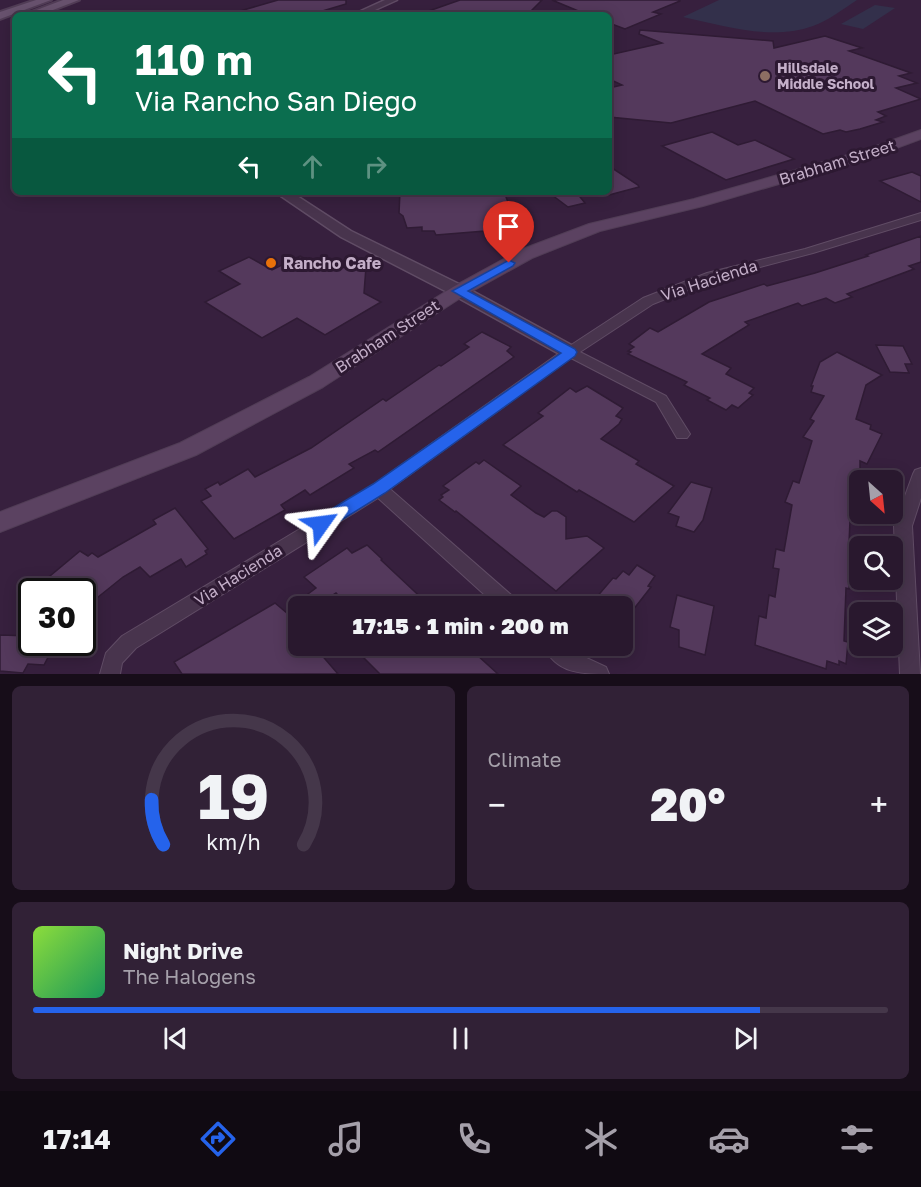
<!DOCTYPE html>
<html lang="en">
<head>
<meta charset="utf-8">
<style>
  body { margin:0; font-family:"Golos Text",sans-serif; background:#312136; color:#f1f3f6; height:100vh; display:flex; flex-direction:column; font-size:22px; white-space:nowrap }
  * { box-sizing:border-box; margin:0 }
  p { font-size:20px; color:#a5a0aa }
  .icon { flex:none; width:33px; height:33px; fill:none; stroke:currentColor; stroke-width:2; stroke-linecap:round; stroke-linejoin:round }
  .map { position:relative; height:674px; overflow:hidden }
  .side { display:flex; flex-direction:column; gap:12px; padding:12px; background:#170d19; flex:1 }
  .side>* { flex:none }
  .guide { position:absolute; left:12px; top:12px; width:600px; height:183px; border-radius:9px; box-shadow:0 3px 15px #0003,0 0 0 2px #45374a; background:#0b6e4f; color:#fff; overflow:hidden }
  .needle { width:39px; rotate:153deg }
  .buttons { position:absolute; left:849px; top:470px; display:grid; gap:12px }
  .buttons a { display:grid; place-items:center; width:54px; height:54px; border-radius:9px; background:#29182e; box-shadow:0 3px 15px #0003,0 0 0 2px #45374a; font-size:30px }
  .speed { position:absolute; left:18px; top:578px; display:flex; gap:12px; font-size:30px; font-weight:700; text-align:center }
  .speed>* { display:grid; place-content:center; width:78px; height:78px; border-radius:50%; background:#29182e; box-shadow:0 3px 15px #0003,0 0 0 2px #45374a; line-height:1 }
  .speed .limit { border:3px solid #111; border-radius:9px; background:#fff; color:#111 }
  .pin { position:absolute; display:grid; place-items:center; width:51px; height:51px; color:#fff; margin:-62px -26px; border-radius:50% 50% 50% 0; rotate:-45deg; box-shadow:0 0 6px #0007 }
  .pin .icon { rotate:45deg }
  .me { position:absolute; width:66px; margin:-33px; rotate:59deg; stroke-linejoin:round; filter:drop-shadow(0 0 4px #0008) }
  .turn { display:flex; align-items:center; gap:21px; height:126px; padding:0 24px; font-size:27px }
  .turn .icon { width:78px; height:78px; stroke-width:2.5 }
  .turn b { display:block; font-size:42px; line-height:51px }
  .lanes { display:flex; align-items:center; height:57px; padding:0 24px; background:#0003; justify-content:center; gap:30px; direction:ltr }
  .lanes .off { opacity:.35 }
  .big { font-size:45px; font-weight:800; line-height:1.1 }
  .side .card { flex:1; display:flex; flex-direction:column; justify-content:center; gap:9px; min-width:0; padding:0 21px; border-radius:9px; background:#312136 }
  .side .dial { align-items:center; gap:0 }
  .dial svg { height:156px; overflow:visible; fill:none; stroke:#45374a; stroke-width:7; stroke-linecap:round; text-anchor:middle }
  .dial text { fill:#f1f3f6; stroke:none }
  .song { display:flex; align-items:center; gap:18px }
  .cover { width:72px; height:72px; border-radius:9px; background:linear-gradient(135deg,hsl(90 70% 55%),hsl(150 70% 35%)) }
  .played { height:6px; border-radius:3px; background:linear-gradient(90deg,#2563eb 85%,#45374a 85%) }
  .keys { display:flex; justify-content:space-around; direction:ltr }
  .heat { display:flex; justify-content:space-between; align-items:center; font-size:33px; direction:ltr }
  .side .tiles { flex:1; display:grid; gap:12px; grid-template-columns:1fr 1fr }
  .card:last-child { grid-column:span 2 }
  .trip { position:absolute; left:288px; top:596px; width:345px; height:60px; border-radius:9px; background:#29182e; box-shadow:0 3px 15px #0003,0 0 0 2px #45374a; font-weight:800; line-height:60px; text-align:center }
  .tab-bar { display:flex; height:96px; justify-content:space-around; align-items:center; background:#100a12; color:#a5a0aa }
  .tab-bar .icon { width:42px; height:42px }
  .tab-bar .active { color:#2563eb }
  .tab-bar b { font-size:27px; color:#f1f3f6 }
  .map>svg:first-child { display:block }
</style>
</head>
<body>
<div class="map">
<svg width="921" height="674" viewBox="0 0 921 674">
  <rect width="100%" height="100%" fill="#37203e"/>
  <!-- green -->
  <g fill="#33304b">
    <path d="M 719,0 L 857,0 C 843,9 828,21 813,26 C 771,41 725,26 683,17 Z"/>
    <path d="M 875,5 L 895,8 L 863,29 L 841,24 Z"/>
  </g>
  <!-- building -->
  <g fill="#54395c" stroke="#2f1b34" stroke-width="1.5">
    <path d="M 278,0 L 346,0 L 346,4 L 309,15 L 241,15 L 240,11 Z"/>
    <path d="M 460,0 L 542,0 L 527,15 L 423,15 L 423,13 Z"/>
    <path d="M 552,0 L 680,0 L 680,1 L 653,12 L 661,14 L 625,29 L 609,23 L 609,15 L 588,15 Z"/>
    <path d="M 640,30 L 773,41 L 774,48 L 825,36 L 862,48 L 849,51 L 911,73 L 899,76 L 917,83 L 896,88 L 921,99 L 878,112 L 886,116 L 876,120 L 883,122 L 860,129 L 846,132 L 840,130 L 823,134 L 755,101 L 671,123 L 609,117 L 609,88 L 622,85 L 609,79 L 609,55 L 662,43 L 639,34 Z"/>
    <path d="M 712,132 L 738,145 L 755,140 L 794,159 L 726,180 L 662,146 Z"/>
    <path d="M 609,166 L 638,185 L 639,187 L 609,195 Z"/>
    <path d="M 912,172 L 921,176 L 921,202 L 880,181 Z"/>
    <path d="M 400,192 L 504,192 L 508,202 L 513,202 L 516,217 L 511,217 L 511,225 L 497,225 L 493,229 L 485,229 L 485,231 L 436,235 L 434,231 L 422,231 L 422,227 L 407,228 L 403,216 L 399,213 Z"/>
    <path d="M 548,192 L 576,192 L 585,203 L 568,207 Z"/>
    <path d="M 921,236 L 921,262 L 909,266 L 914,269 L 847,294 L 852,297 L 835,303 L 826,298 L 802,306 L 798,303 L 745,322 L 749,325 L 702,354 L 731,368 L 726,374 L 754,388 L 749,393 L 753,395 L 738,408 L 732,405 L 726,410 L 707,400 L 710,398 L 684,385 L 687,382 L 628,354 L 631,352 L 628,351 L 634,347 L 629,344 L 650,328 L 658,332 L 709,302 L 764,284 L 767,286 L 815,273 L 868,256 L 866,255 Z"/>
    <path d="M 300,256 L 322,268 L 366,267 L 364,293 L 381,302 L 325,335 L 297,318 L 262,338 L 205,302 L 240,284 L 219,271 L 249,257 L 272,270 Z"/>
    <path d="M 482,332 L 511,347 L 507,351 L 514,357 L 378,452 L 375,450 L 349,464 L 354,468 L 310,495 L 305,490 L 281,505 L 285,510 L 234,539 L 201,501 L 211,496 L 205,489 L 218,482 L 220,485 L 248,469 L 255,477 L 311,448 L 383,399 L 386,401 L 439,365 L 441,366 L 469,347 L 464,344 Z"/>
    <path d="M 876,345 L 903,346 L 912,364 L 905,364 L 909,373 L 890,372 Z"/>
    <path d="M 837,352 L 882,375 L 866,385 L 856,419 L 871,425 L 870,429 L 882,434 L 867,464 L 860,461 L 860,500 L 854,521 L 850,520 L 848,568 L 850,569 L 849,589 L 846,588 L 844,641 L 848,642 L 846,664 L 839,661 L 839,665 L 827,661 L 826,669 L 755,645 L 759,616 L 766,618 L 769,595 L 775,597 L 779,569 L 773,568 L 776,549 L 784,551 L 792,505 L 785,502 L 793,481 L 799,483 L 812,441 L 803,437 L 814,421 L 810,419 L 824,396 L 811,392 L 813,386 L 811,386 L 820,362 Z"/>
    <path d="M 587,386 L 623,408 L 616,416 L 622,419 L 619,424 L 601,439 L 639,461 L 636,464 L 674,486 L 634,522 L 579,490 L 577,492 L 503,445 L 543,416 L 538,413 L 570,388 L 576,392 Z"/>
    <path d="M 484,460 L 521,486 L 511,495 L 536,513 L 544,517 L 552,511 L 557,511 L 566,517 L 566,539 L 587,536 L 604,548 L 556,591 L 456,511 L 455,512 L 439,500 L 443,497 L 441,495 L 449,490 L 443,486 L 476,462 L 479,464 Z"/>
    <path d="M 691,482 L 712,488 L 703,520 L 694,532 L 676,526 L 679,517 L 668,513 Z"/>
    <path d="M 175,508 L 208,549 L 205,551 L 207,554 L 186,567 L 181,559 L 150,577 L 140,567 L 123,577 L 82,610 L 82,591 L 32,591 L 80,551 L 88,556 L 92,553 L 98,557 L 156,524 L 153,520 Z"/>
    <path d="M 367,545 L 382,559 L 381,560 L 430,606 L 348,606 L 336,593 L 319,604 L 308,594 L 316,588 L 304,577 L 347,548 L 352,553 Z"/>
    <path d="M 637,565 L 655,576 L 648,586 L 651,587 L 622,624 L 622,606 L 589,606 L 613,578 L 616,579 L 623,571 L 629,575 Z"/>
    <path d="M 677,595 L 714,606 L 705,655 L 679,647 L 679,630 L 670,627 Z"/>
    <path d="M 275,603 L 287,613 L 298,606 L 298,645 L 313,645 L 338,674 L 182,674 L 174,662 Z"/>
    <path d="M 0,635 L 32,636 L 32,642 L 56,642 L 44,665 L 28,664 L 23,673 L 0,671 Z"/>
    <path d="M 372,645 L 466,645 L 498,674 L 380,674 L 360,654 Z"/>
  </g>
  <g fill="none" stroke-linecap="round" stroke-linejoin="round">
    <!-- minor casing -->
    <g stroke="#604c65" stroke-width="2">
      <g id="minor">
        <path d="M 921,213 L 921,220 L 813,253 L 715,279 L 653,304 L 580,352 L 666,396 L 690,434 L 687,438 L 677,438 L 656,402 L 571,358 L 390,489 L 517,600 L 520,606 L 497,606 L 378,498 L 136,648 L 122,663 L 120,674 L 100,674 L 106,653 L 122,636 L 373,485 L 565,349 L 643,298 L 707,273 L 805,249 Z"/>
        <path d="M 921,468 L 921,498 L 912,526 L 920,674 L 900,674 L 894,526 L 913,474 L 915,470 Z"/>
        <path d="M 543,645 L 567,645 L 578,654 L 606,667 L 609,674 C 582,674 556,674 543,645 Z"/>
      </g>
    </g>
    <!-- tertiary casing -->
    <g stroke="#604c65" stroke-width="3">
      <g id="tertiary">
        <path d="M 385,0 L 397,0 L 364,15 L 352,15 Z"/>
        <path d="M 275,192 L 291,192 L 351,231 L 465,287 L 577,348 L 579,352 L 577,356 L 563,356 L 453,295 L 341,237 Z"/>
      </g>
    </g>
    <!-- secondary casing -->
    <g stroke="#513d56" stroke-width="2">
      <path id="secondary" d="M 921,130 L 921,139 L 875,156 L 703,206 L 600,231 L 532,258 L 465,295 L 323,387 L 196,455 L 0,532 L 0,512 L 180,443 L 309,377 L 453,287 L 520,250 L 589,224 L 694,199 L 865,150 Z"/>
    </g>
    <!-- primary casing -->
    <g stroke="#513d56" stroke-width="4">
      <g id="primary">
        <path d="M 36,0 L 51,0 L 0,19 L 0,12 Z"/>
        <path d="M 63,0 L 79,0 L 40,15 L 26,14 Z"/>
      </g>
    </g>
    <!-- minor -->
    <use href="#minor" fill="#48344d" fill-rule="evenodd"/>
    <!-- tertiary -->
    <use href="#tertiary" fill="#48344d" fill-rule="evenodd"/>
    <!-- secondary -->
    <use href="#secondary" fill="#5b4261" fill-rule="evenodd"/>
    <!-- primary -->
    <use href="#primary" fill="#68526e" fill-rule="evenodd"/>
  </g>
  <!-- route -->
  <path fill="#2563eb" stroke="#184099" stroke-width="1.5" d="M 509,260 L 515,263 L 513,266 L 468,291 L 575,349 L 577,352 L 575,356 L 385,493 L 327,529 L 321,531 L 315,529 L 312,524 L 315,519 L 373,484 L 561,353 L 452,291 Z"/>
  <!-- markers -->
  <circle fill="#8d6e63" stroke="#2d1932" stroke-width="2" cx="765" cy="76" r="6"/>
  <circle fill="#e8710a" stroke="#2d1932" stroke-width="2" cx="271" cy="263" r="6"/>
  <g text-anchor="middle" stroke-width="6" stroke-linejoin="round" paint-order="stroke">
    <!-- far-poi labels -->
    <g font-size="14" font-weight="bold" fill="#c4afc9" stroke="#2d1932" text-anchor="start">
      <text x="777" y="73">Hillsdale<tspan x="777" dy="16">Middle School</tspan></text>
    </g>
    <!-- street labels -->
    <g font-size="16" fill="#c4afc9" stroke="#2d1932">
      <text transform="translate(837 162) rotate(-17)" y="6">Brabham Street</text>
      <text transform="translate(709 280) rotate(-18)" y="6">Via Hacienda</text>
      <text transform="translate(387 336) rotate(-33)" y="6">Brabham Street</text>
      <text transform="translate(238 575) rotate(-32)" y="6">Via Hacienda</text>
    </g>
    <!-- poi labels -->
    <g font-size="16" font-weight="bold" fill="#c4afc9" stroke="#2d1932" text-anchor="start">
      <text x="283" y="269">Rancho Cafe</text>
    </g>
  </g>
</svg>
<div class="buttons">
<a><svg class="needle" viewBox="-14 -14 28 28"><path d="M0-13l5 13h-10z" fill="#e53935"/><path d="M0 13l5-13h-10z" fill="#a5a0aa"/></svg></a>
<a><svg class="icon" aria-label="search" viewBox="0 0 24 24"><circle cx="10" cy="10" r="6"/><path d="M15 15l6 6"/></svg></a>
<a><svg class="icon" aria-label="layers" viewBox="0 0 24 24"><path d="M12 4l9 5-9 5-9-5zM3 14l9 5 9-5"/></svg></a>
</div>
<div class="speed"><div class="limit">30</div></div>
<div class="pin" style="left:509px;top:263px;background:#d93025"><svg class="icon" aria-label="arrive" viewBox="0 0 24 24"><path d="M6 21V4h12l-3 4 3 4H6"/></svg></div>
<svg class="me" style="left:321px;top:524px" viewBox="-20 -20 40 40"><path d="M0-17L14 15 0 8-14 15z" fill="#2563eb" stroke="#fff" stroke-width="4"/></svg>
<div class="trip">17:15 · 1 min · 200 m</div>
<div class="guide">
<div class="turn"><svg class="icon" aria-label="left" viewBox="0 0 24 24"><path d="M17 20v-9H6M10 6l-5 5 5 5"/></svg><div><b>110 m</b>Via Rancho San Diego</div></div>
<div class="lanes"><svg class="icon" aria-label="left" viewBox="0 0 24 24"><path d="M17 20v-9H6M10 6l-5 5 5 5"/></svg><svg class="icon off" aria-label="ahead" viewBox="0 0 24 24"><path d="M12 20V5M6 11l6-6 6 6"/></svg><svg class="icon off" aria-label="right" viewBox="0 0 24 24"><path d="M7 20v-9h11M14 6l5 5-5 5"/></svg></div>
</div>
</div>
<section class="side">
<div class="tiles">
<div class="card dial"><svg viewBox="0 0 100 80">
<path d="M14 69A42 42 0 1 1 86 69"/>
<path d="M14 69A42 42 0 0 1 8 46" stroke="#2563eb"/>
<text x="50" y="56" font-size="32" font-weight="700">19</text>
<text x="50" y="72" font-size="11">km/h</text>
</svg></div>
<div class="card"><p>Climate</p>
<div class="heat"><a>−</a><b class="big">20°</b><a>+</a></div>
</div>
<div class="card">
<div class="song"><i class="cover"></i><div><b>Night Drive</b><p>The Halogens</p></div></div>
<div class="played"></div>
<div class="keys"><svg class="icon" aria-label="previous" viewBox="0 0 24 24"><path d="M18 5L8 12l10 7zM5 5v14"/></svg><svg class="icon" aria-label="pause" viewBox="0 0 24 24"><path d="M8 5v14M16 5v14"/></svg><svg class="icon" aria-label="next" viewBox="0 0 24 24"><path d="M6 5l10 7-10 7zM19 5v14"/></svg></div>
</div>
</div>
</section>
<nav class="tab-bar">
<b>17:14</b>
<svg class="icon active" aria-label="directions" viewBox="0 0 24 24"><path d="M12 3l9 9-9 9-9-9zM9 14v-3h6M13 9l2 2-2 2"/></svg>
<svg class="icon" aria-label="music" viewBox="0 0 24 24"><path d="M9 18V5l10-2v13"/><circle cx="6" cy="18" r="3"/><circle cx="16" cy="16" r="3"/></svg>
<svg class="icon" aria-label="phone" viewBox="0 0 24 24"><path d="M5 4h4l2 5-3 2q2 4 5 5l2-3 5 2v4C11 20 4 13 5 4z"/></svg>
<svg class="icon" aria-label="climate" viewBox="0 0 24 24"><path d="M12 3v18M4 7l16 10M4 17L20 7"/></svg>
<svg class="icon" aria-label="car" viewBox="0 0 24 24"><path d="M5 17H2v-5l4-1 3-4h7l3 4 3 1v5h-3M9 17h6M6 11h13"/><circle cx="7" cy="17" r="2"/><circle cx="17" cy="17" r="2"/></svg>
<svg class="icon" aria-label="filters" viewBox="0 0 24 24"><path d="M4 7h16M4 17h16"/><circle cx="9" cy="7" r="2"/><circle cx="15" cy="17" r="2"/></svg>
</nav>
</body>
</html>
